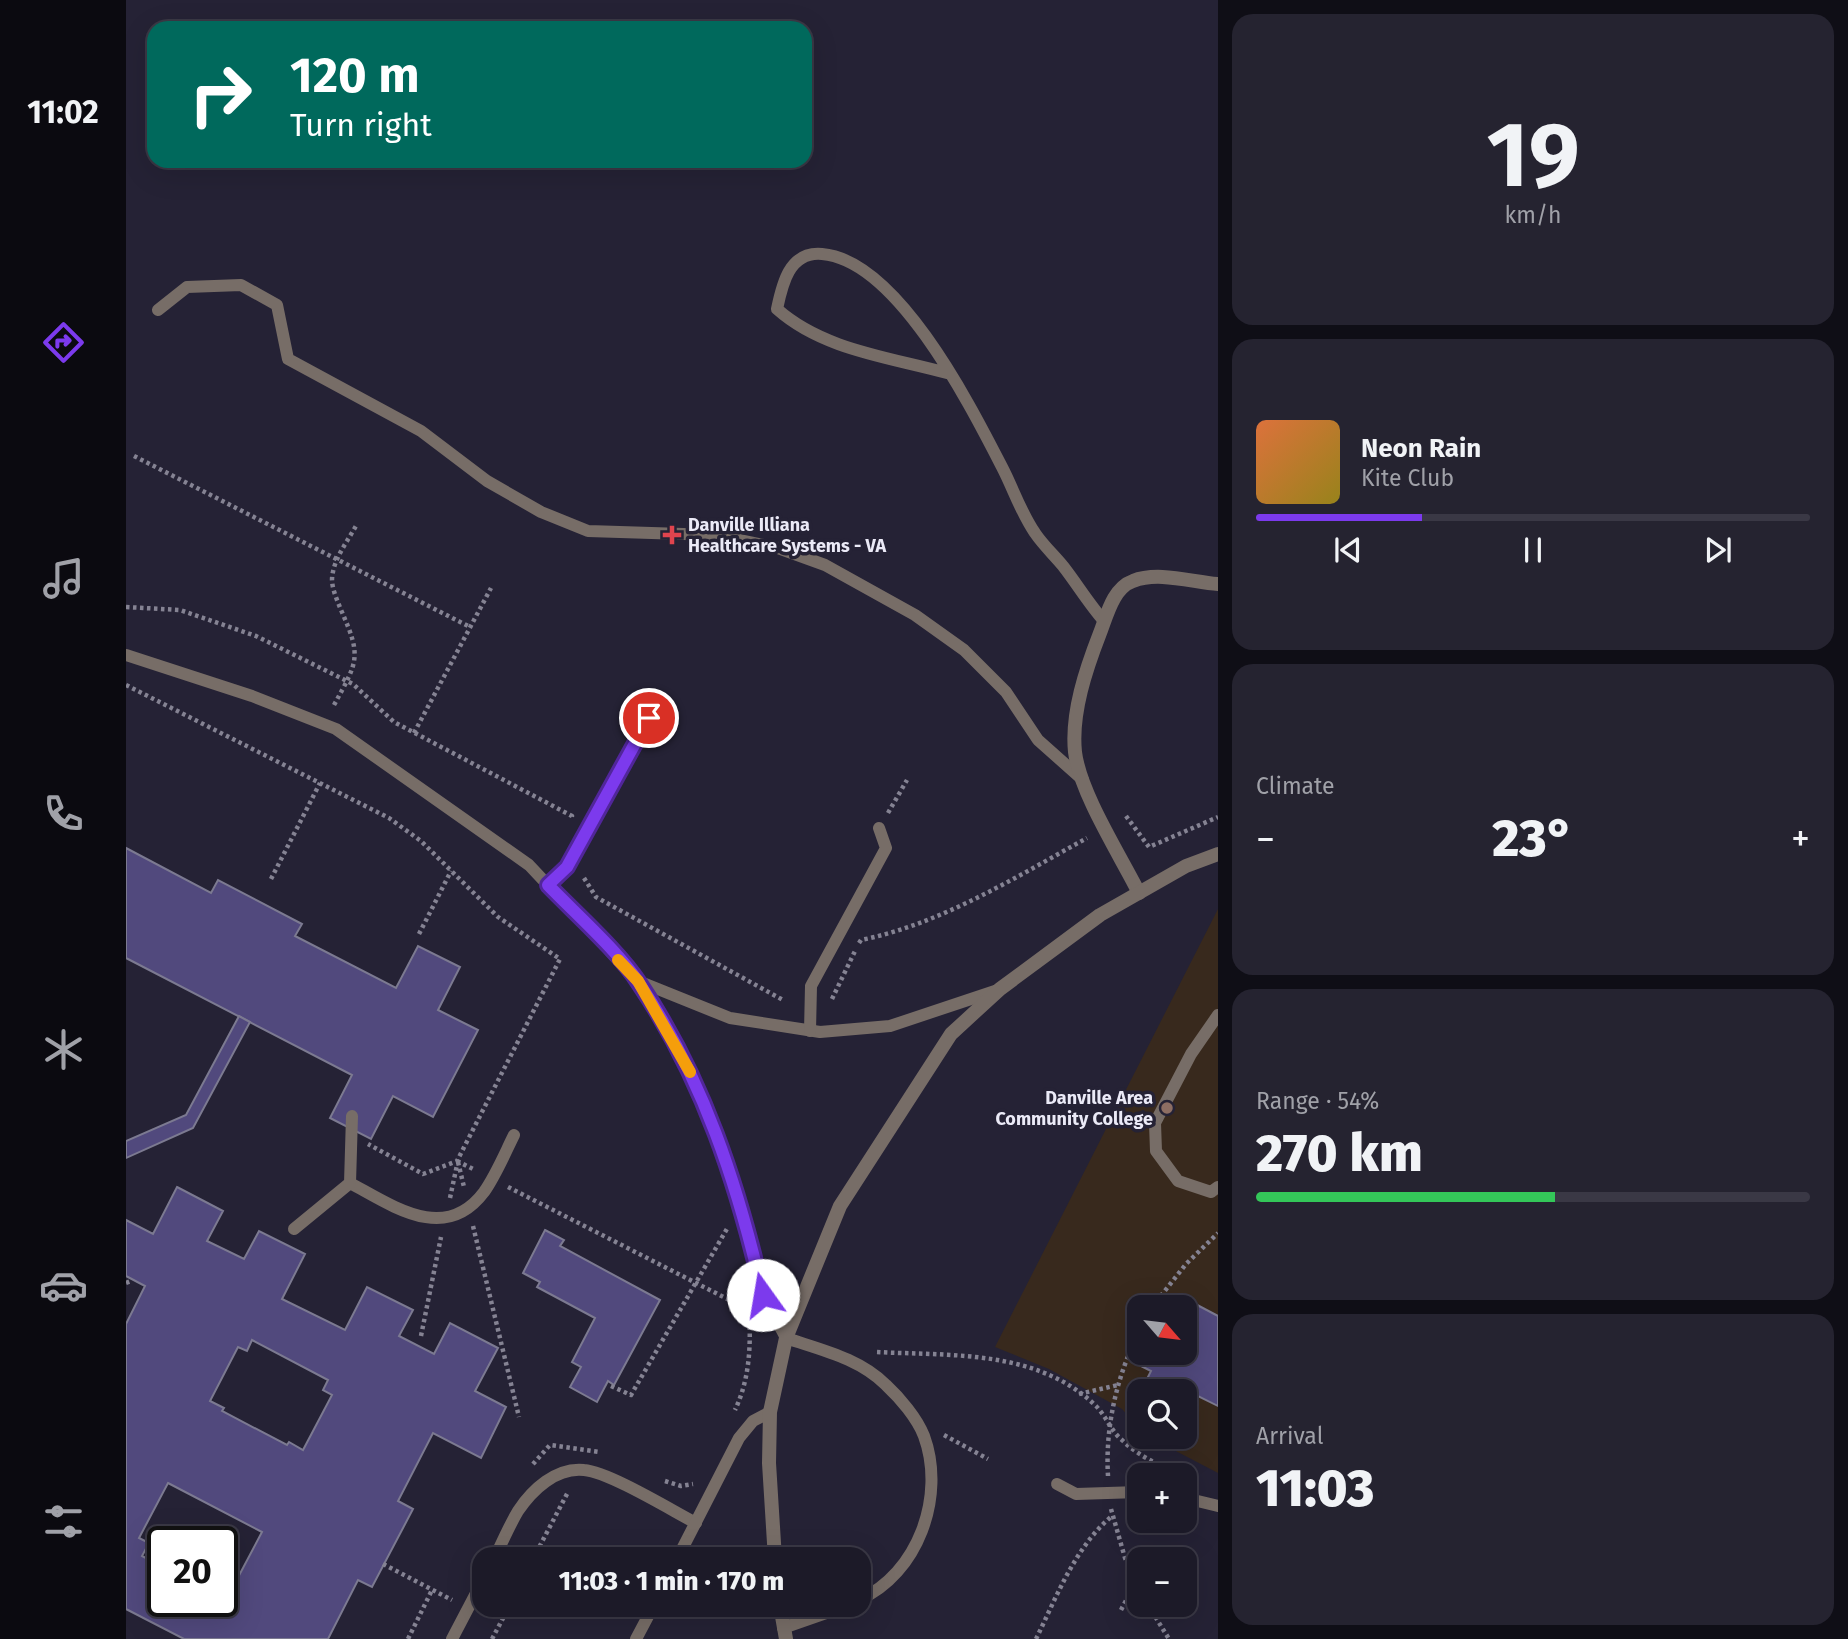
<!DOCTYPE html>
<html lang="en">
<head>
<meta charset="utf-8">
<style>
  body { margin:0; font-family:"Fira Sans",sans-serif; background:#252330; color:#f1f3f6; height:100vh; display:flex; flex-direction:column; font-size:26px; white-space:nowrap }
  * { box-sizing:border-box; margin:0 }
  p { font-size:23px; color:#a0a1a8 }
  .icon { flex:none; width:38px; height:38px; fill:none; stroke:currentColor; stroke-width:2; stroke-linecap:round; stroke-linejoin:round }
  .map { position:relative; flex:1; overflow:hidden }
  .details { display:flex; flex-direction:column; gap:14px; padding:14px; background:#0f0e16; width:630px }
  .details>* { flex:none }
  .banner { position:absolute; left:21px; top:21px; width:665px; height:147px; border-radius:21px; box-shadow:0 7px 28px #0002,0 0 0 2px #3a3845; background:#00695c; color:#fff; overflow:hidden }
  .needle { width:46px; rotate:118deg }
  .fabs { position:absolute; left:1001px; top:1295px; display:grid; gap:14px }
  .fabs a { display:grid; place-items:center; width:70px; height:70px; border-radius:14px; background:#1c1a28; box-shadow:0 7px 28px #0002,0 0 0 2px #3a3845; font-size:35px }
  .speed { position:absolute; left:21px; top:1526px; display:flex; gap:14px; font-size:35px; font-weight:700; text-align:center }
  .speed>* { display:grid; place-content:center; width:91px; height:91px; border-radius:50%; background:#1c1a28; box-shadow:0 7px 28px #0002,0 0 0 2px #3a3845; line-height:1 }
  .speed .limit { border:4px solid #111; border-radius:10px; background:#fff; color:#111 }
  .pin { position:absolute; display:grid; place-items:center; width:60px; height:60px; color:#fff; margin:-30px; border:4px solid #fff; border-radius:50%; box-shadow:0 2px 7px #0007 }
  .me { position:absolute; width:77px; margin:-38px; rotate:347deg; stroke-linejoin:round; filter:drop-shadow(0 0 5px #0008) }
  .turn { display:flex; align-items:center; gap:24px; height:147px; padding:0 28px; font-size:32px }
  .turn .icon { width:91px; height:91px; stroke-width:2.5 }
  .turn b { display:block; font-size:49px; line-height:60px }
  .big { font-size:52px; font-weight:800; line-height:1.1 }
  .details .widget { flex:1; display:flex; flex-direction:column; justify-content:center; gap:10px; min-width:0; padding:0 24px; border-radius:21px; background:#252330 }
  .details .dial { align-items:center; gap:0 }
  .dial b { font-size:91px; line-height:1 }
  .song { display:flex; align-items:center; gap:21px }
  .cover { width:84px; height:84px; border-radius:10px; background:linear-gradient(135deg,hsl(20 70% 55%),hsl(50 70% 35%)) }
  .played { height:7px; border-radius:4px; background:linear-gradient(90deg,#7c3aed 30%,#3a3845 30%) }
  .keys { display:flex; justify-content:space-around; direction:ltr }
  .heat { display:flex; justify-content:space-between; align-items:center; font-size:38px; direction:ltr }
  .charge { height:10px; border-radius:5px; background:linear-gradient(90deg,#34c759 54%,#3a3845 0) }
  .trip { position:absolute; left:346px; top:1547px; width:399px; height:70px; border-radius:21px; background:#1c1a28; box-shadow:0 7px 28px #0002,0 0 0 2px #3a3845; font-weight:800; line-height:70px; text-align:center }
  main { display:flex; flex:1; min-height:0 }
  .dock { display:flex; flex-direction:column; width:126px; justify-content:space-around; align-items:center; background:#0b0a10; color:#a0a1a8 }
  .dock .icon { width:49px; height:49px }
  .dock .current { color:#7c3aed }
  .dock b { font-size:32px; color:#f1f3f6 }
  .map>svg:first-child { display:block }
</style>
</head>
<body>
<main>
<nav class="dock">
<b>11:02</b>
<svg class="icon current" aria-label="directions" viewBox="0 0 24 24"><path d="M12 3l9 9-9 9-9-9zM9 14v-3h6M13 9l2 2-2 2"/></svg>
<svg class="icon" aria-label="music" viewBox="0 0 24 24"><path d="M9 18V5l10-2v13"/><circle cx="6" cy="18" r="3"/><circle cx="16" cy="16" r="3"/></svg>
<svg class="icon" aria-label="phone" viewBox="0 0 24 24"><path d="M5 4h4l2 5-3 2q2 4 5 5l2-3 5 2v4C11 20 4 13 5 4z"/></svg>
<svg class="icon" aria-label="climate" viewBox="0 0 24 24"><path d="M12 3v18M4 7l16 10M4 17L20 7"/></svg>
<svg class="icon" aria-label="car" viewBox="0 0 24 24"><path d="M5 17H2v-5l4-1 3-4h7l3 4 3 1v5h-3M9 17h6M6 11h13"/><circle cx="7" cy="17" r="2"/><circle cx="17" cy="17" r="2"/></svg>
<svg class="icon" aria-label="filters" viewBox="0 0 24 24"><path d="M4 7h16M4 17h16"/><circle cx="9" cy="7" r="2"/><circle cx="15" cy="17" r="2"/></svg>
</nav>
<div class="map">
<svg width="1092" height="1639" viewBox="0 0 1092 1639">
  <rect width="100%" height="100%" fill="#252235"/>
  <!-- education -->
  <path fill="#38291d" fill-rule="evenodd" d="M 1092,909 L 1092,1473 L 1023,1437 L 1059,1437 L 1059,1391 L 1013,1391 L 1013,1428 L 996,1409 L 923,1369 L 869,1347 ZM 1013,1307 L 1059,1307 L 1059,1353 L 1013,1353 Z"/>
  <!-- building -->
  <g fill="#51497d" stroke="#7c7a91" stroke-width="2" fill-rule="evenodd">
    <path d="M 0,848 L 85,893 L 92,880 L 176,924 L 169,936 L 270,988 L 292,946 L 334,967 L 312,1010 L 352,1030 L 307,1117 L 267,1096 L 245,1139 L 204,1118 L 226,1075 L 0,958 Z"/>
    <path d="M 113,1016 L 124,1022 L 67,1128 L 0,1158 L 0,1141 L 60,1115 Z"/>
    <path d="M 51,1187 L 97,1211 L 81,1241 L 118,1259 L 133,1231 L 179,1254 L 156,1299 L 219,1330 L 241,1287 L 287,1310 L 273,1336 L 308,1354 L 324,1323 L 372,1348 L 349,1391 L 380,1407 L 355,1458 L 307,1433 L 272,1501 L 287,1509 L 246,1587 L 232,1580 L 202,1639 L 58,1639 L 0,1609 L 0,1324 L 19,1286 L 0,1276 L 0,1220 L 27,1234 ZM 126,1340 L 202,1380 L 197,1390 L 206,1395 L 177,1450 L 163,1442 L 161,1445 L 96,1411 L 98,1408 L 84,1401 L 112,1347 L 121,1351 ZM 42,1483 L 136,1532 L 108,1585 L 98,1581 L 96,1601 L 37,1601 L 37,1567 L 16,1556 L 23,1543 L 13,1538 Z"/>
    <path d="M 419,1230 L 438,1240 L 434,1246 L 534,1300 L 488,1385 L 482,1381 L 471,1402 L 444,1387 L 455,1367 L 446,1362 L 469,1318 L 411,1287 L 414,1282 L 397,1273 Z"/>
    <path d="M 1058,1298 L 1092,1316 L 1092,1406 L 1070,1395 L 1059,1416 L 1059,1391 L 1015,1391 L 1025,1371 L 1011,1364 L 1017,1353 L 1059,1353 L 1059,1307 L 1054,1307 Z"/>
  </g>
  <g fill="none" stroke-linecap="round" stroke-linejoin="round">
    <!-- path -->
    <g stroke="#858393" stroke-width="4.5" stroke-dasharray="3.5 3.5" stroke-linecap="butt">
      <path d="M 8,456 L 344,627"/>
      <path d="M 0,607 L 54,610 L 130,636 L 227,684 L 268,722 L 446,816 L 445,819"/>
      <path d="M 0,685 L 263,818 L 295,841 L 372,917 L 434,959 L 331,1161 L 297,1174 L 242,1144"/>
      <path d="M 208,705 C 232,661 236,657 215,610 C 211,600 206,589 206,579 C 207,559 222,541 231,524"/>
      <path d="M 288,733 L 365,588"/>
      <path d="M 762,813 L 781,780"/>
      <path d="M 1000,816 L 1023,847 L 1092,817"/>
      <path d="M 458,878 L 470,897 L 657,1000"/>
      <path d="M 145,879 L 194,783"/>
      <path d="M 293,934 L 325,871"/>
      <path d="M 733,943 L 735,940 C 815,924 890,877 961,838"/>
      <path d="M 706,999 L 729,951"/>
      <path d="M 331,1161 L 349,1170"/>
      <path d="M 332,1162 L 338,1187"/>
      <path d="M 382,1187 L 623,1310 C 625,1345 624,1378 609,1410"/>
      <path d="M 324,1198 L 331,1165"/>
      <path d="M 347,1226 L 393,1417"/>
      <path d="M 0,1283 L 5,1281"/>
      <path d="M 1026,1307 L 1060,1264 L 1092,1233"/>
      <path d="M 295,1336 L 315,1237"/>
      <path d="M 751,1352 C 825,1356 911,1349 970,1406 C 980,1416 985,1431 996,1440 C 1012,1456 1035,1466 1056,1475"/>
      <path d="M 485,1386 L 505,1395 L 602,1227"/>
      <path d="M 953,1394 L 992,1385"/>
      <path d="M 818,1435 L 862,1459"/>
      <path d="M 407,1464 L 424,1445 L 474,1452"/>
      <path d="M 982,1476 C 979,1427 991,1375 1013,1332"/>
      <path d="M 539,1481 L 555,1486 L 567,1484"/>
      <path d="M 985,1509 L 999,1558 L 1013,1586"/>
      <path d="M 407,1559 L 442,1492"/>
      <path d="M 257,1564 L 326,1600"/>
      <path d="M 1022,1605 L 1043,1639"/>
      <path d="M 995,1610 L 1010,1581"/>
      <path d="M 282,1639 L 306,1590"/>
      <path d="M 366,1639 L 384,1605"/>
      <path d="M 910,1639 C 931,1596 949,1547 986,1516"/>
    </g>
    <!-- service -->
    <g stroke="#776d67" stroke-width="12">
      <path d="M 32,310 L 61,287 L 115,285 L 151,305 L 162,359 L 295,431 L 361,481 L 415,512 L 462,531 L 589,535 L 652,548 L 699,565 L 789,615 L 838,650 L 880,692 L 912,740 L 957,780"/>
      <path d="M 821,373 C 763,357 697,350 651,309 C 656,285 663,251 696,254 C 771,260 844,405 876,467 C 887,488 895,513 909,533 C 917,545 928,555 937,566 C 951,584 963,604 978,621"/>
      <path d="M 0,655 L 126,696 L 210,729 L 403,865 L 512,981 L 572,1086 L 617,1210 L 637,1295 L 660,1338 C 695,1350 733,1358 760,1385 C 774,1398 791,1418 798,1436 C 820,1496 792,1574 733,1600"/>
      <path d="M 422,885 L 441,868 L 523,718 L 547,715"/>
      <path d="M 512,981 L 604,1018 L 694,1032 L 764,1026 L 872,990"/>
      <path d="M 1092,1015 L 1065,1054 L 1029,1123 L 1030,1151 L 1052,1181 L 1085,1192 L 1092,1187"/>
      <path d="M 684,1031 L 685,986 L 760,848 L 753,828"/>
      <path d="M 224,1183 C 267,1206 319,1244 358,1192 C 370,1175 379,1153 388,1135"/>
      <path d="M 168,1229 L 224,1183 L 226,1116"/>
      <path d="M 931,1484 L 950,1494 L 1013,1492"/>
      <path d="M 1059,1498 L 1092,1506"/>
      <path d="M 368,1559 C 376,1543 383,1526 392,1511 C 406,1490 430,1467 458,1470 C 483,1472 545,1510 570,1523"/>
      <path d="M 551,1559 L 613,1438 L 627,1421 L 644,1412"/>
      <path d="M 657,1628 L 723,1605"/>
      <path d="M 326,1639 L 359,1576"/>
      <path d="M 510,1639 L 528,1605"/>
    </g>
    <!-- minor -->
    <g stroke="#776d67" stroke-width="14">
      <path d="M 1013,893 C 994,855 954,793 949,752 C 945,713 960,669 974,633 C 981,615 987,588 1007,581 C 1032,571 1066,582 1092,584"/>
      <path d="M 649,1559 L 643,1463 L 644,1412 L 660,1338 L 714,1206 L 825,1034 L 874,989 L 974,915 L 1060,866 L 1092,854"/>
      <path d="M 654,1605 L 660,1639"/>
    </g>
  </g>
  <g fill="none" stroke-linecap="round" stroke-linejoin="round">
    <!-- route casing -->
    <g stroke="#51269a" stroke-width="18">
      <path id="route" d="M 523,718 L 441,867 L 422,885 C 449,913 493,952 513,983 C 577,1078 612,1185 637,1295"/>
    </g>
    <!-- route -->
    <use href="#route" stroke="#7c3aed" stroke-width="12"/>
    <!-- slow -->
    <path stroke="#f59e0b" stroke-width="12" d="M 492,960 L 512,981 L 564,1072"/>
  </g>
  <!-- markers -->
  <path fill="#e0444e" stroke="#252235" stroke-width="2.5" d="M542.5 524.5h7v7h7v7h-7v7h-7v-7h-7v-7h7z"/>
  <circle fill="#8d6e63" stroke="#252235" stroke-width="2.5" cx="1041" cy="1108" r="7"/>
  <g text-anchor="middle" stroke-width="7" stroke-linejoin="round" paint-order="stroke">
    <!-- poi labels -->
    <g font-size="18" font-weight="bold" fill="#ebeaf7" stroke="#252235" text-anchor="start">
      <text x="562" y="531">Danville Illiana<tspan x="562" dy="21">Healthcare Systems - VA</tspan></text>
      <text x="1027" y="1104" text-anchor="end">Danville Area<tspan x="1027" dy="21">Community College</tspan></text>
    </g>
  </g>
</svg>
<div class="fabs">
<a><svg class="needle" viewBox="-14 -14 28 28"><path d="M0-13l5 13h-10z" fill="#e53935"/><path d="M0 13l5-13h-10z" fill="#a0a1a8"/></svg></a>
<a><svg class="icon" aria-label="search" viewBox="0 0 24 24"><circle cx="10" cy="10" r="6"/><path d="M15 15l6 6"/></svg></a>
<a>+</a>
<a>−</a>
</div>
<div class="speed"><div class="limit">20</div></div>
<div class="pin" style="left:523px;top:718px;background:#d93025"><svg class="icon" aria-label="arrive" viewBox="0 0 24 24"><path d="M6 21V4h12l-3 4 3 4H6"/></svg></div>
<svg class="me" style="left:637px;top:1295px" viewBox="-20 -20 40 40"><circle r="19" fill="#fff"/><path d="M0-13L10 11 0 6-10 11z" fill="#7c3aed"/></svg>
<div class="trip">11:03 · 1 min · 170 m</div>
<div class="banner">
<div class="turn"><svg class="icon" aria-label="right" viewBox="0 0 24 24"><path d="M7 20v-9h11M14 6l5 5-5 5"/></svg><div><b>120 m</b>Turn right</div></div>
</div>
</div>
<section class="details">
<div class="widget dial"><b>19</b><p>km/h</p></div>
<div class="widget">
<div class="song"><i class="cover"></i><div><b>Neon Rain</b><p>Kite Club</p></div></div>
<div class="played"></div>
<div class="keys"><svg class="icon" aria-label="previous" viewBox="0 0 24 24"><path d="M18 5L8 12l10 7zM5 5v14"/></svg><svg class="icon" aria-label="pause" viewBox="0 0 24 24"><path d="M8 5v14M16 5v14"/></svg><svg class="icon" aria-label="next" viewBox="0 0 24 24"><path d="M6 5l10 7-10 7zM19 5v14"/></svg></div>
</div>
<div class="widget"><p>Climate</p>
<div class="heat"><a>−</a><b class="big">23°</b><a>+</a></div>
</div>
<div class="widget"><p>Range · 54%</p><b class="big">270 km</b><div class="charge"></div></div>
<div class="widget"><p>Arrival</p><b class="big">11:03</b></div>
</section>
</main>
</body>
</html>
